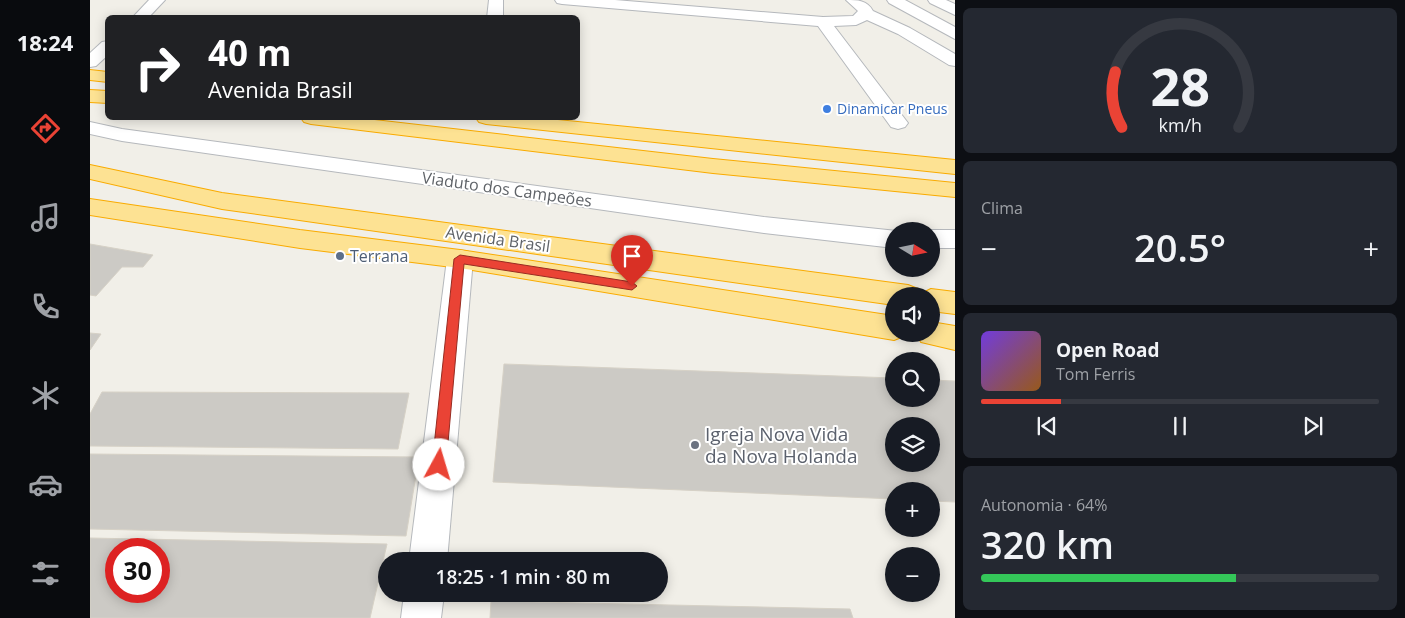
<!DOCTYPE html>
<html lang="pt">
<head>
<meta charset="utf-8">
<style>
  body { margin:0; font-family:"Open Sans",sans-serif; background:#242831; color:#f1f3f6; height:100vh; display:flex; flex-direction:column; font-size:19px; white-space:nowrap }
  * { box-sizing:border-box; margin:0 }
  p { font-size:16px; color:#9ea1a6 }
  .icon { flex:none; width:28px; height:28px; fill:none; stroke:currentColor; stroke-width:2; stroke-linecap:round; stroke-linejoin:round }
  .map { position:relative; flex:1; overflow:hidden }
  .panel { display:flex; flex-direction:column; gap:8px; padding:8px; background:#0d0f14; width:450px }
  .panel>* { flex:none }
  .top-card { position:absolute; left:15px; top:15px; width:475px; height:105px; border-radius:8px; box-shadow:0 2px 12px #0003; background:#202124; color:#fff; overflow:hidden }
  .needle { width:32px; rotate:100deg }
  .buttons { position:absolute; left:795px; top:222px; display:grid; gap:10px }
  .buttons a { display:grid; place-items:center; width:55px; height:55px; border-radius:50%; background:#171b24; box-shadow:0 2px 12px #0003; font-size:25px }
  .speed { position:absolute; left:15px; top:538px; display:flex; gap:10px; font-size:25px; font-weight:700; text-align:center }
  .speed>* { display:grid; place-content:center; width:65px; height:65px; border-radius:50%; background:#171b24; box-shadow:0 2px 12px #0003; line-height:1 }
  .speed .limit { border:8px solid #d22; background:#fff; color:#111 }
  .pin { position:absolute; display:grid; place-items:center; width:42px; height:42px; color:#fff; margin:-51px -21px; border-radius:50% 50% 50% 0; rotate:-45deg; box-shadow:0 0 5px #0007 }
  .pin .icon { rotate:45deg }
  .me { position:absolute; width:55px; margin:-28px; rotate:6deg; stroke-linejoin:round; filter:drop-shadow(0 0 4px #0008) }
  .turn { display:flex; align-items:center; gap:18px; height:105px; padding:0 20px; font-size:22px }
  .turn .icon { width:65px; height:65px; stroke-width:2.5 }
  .turn b { display:block; font-size:35px; line-height:42px }
  .big { font-size:38px; font-weight:600; line-height:1.1 }
  .panel .widget { flex:1; display:flex; flex-direction:column; justify-content:center; gap:8px; min-width:0; padding:0 18px; border-radius:8px; background:#242831 }
  .panel .dial { align-items:center; gap:0 }
  .dial svg { height:130px; overflow:visible; fill:none; stroke:#363941; stroke-width:7; stroke-linecap:round; text-anchor:middle }
  .dial text { fill:#f1f3f6; stroke:none }
  .song { display:flex; align-items:center; gap:15px }
  .cover { width:60px; height:60px; border-radius:8px; background:linear-gradient(135deg,hsl(260 70% 55%),hsl(30 70% 35%)) }
  .played { height:5px; border-radius:2px; background:linear-gradient(90deg,#ea4335 20%,#363941 20%) }
  .keys { display:flex; justify-content:space-around; direction:ltr }
  .heat { display:flex; justify-content:space-between; align-items:center; font-size:28px; direction:ltr }
  .charge { height:8px; border-radius:4px; background:linear-gradient(90deg,#34c759 64%,#363941 0) }
  .trip { position:absolute; left:288px; top:552px; width:290px; height:50px; border-radius:25px; background:#171b24; box-shadow:0 2px 12px #0003; font-weight:600; line-height:50px; text-align:center }
  main { display:flex; flex:1; min-height:0 }
  .tabs { display:flex; flex-direction:column; width:90px; justify-content:space-around; align-items:center; background:#090b0e; color:#9ea1a6 }
  .tabs .icon { width:35px; height:35px }
  .tabs .active { color:#ea4335 }
  .tabs b { font-size:22px; color:#f1f3f6 }
  .map>svg:first-child { display:block }
</style>
</head>
<body>
<main>
<nav class="tabs">
<b>18:24</b>
<svg class="icon active" aria-label="directions" viewBox="0 0 24 24"><path d="M12 3l9 9-9 9-9-9zM9 14v-3h6M13 9l2 2-2 2"/></svg>
<svg class="icon" aria-label="music" viewBox="0 0 24 24"><path d="M9 18V5l10-2v13"/><circle cx="6" cy="18" r="3"/><circle cx="16" cy="16" r="3"/></svg>
<svg class="icon" aria-label="phone" viewBox="0 0 24 24"><path d="M5 4h4l2 5-3 2q2 4 5 5l2-3 5 2v4C11 20 4 13 5 4z"/></svg>
<svg class="icon" aria-label="climate" viewBox="0 0 24 24"><path d="M12 3v18M4 7l16 10M4 17L20 7"/></svg>
<svg class="icon" aria-label="car" viewBox="0 0 24 24"><path d="M5 17H2v-5l4-1 3-4h7l3 4 3 1v5h-3M9 17h6M6 11h13"/><circle cx="7" cy="17" r="2"/><circle cx="17" cy="17" r="2"/></svg>
<svg class="icon" aria-label="filters" viewBox="0 0 24 24"><path d="M4 7h16M4 17h16"/><circle cx="9" cy="7" r="2"/><circle cx="15" cy="17" r="2"/></svg>
</nav>
<div class="map">
<svg width="865" height="618" viewBox="0 0 865 618">
  <rect width="100%" height="100%" fill="#f1efe8"/>
  <!-- building -->
  <g fill="#cccac5" stroke="#d6d1c6" fill-rule="evenodd">
    <path d="M 0,244 L 63,255 L 53,267 L 32,267 L 6,296 L 0,295 Z"/>
    <path d="M 0,333 L 11,334 L 0,350 Z"/>
    <path d="M 414,364 L 804,378 L 804,399 L 841,399 L 841,380 L 865,381 L 865,502 L 841,501 L 841,491 L 804,491 L 804,499 L 403,482 ZM 804,426 L 841,426 L 841,464 L 804,464 Z"/>
    <path d="M 12,392 L 319,393 L 308,449 L 0,446 L 0,414 Z"/>
    <path d="M 0,454 L 329,457 L 316,536 L 0,529 Z"/>
    <path d="M 0,538 L 297,544 L 280,618 L 0,618 ZM 26,549 L 69,549 L 69,591 L 26,591 Z"/>
    <path d="M 401,601 L 760,609 L 763,618 L 400,618 Z"/>
  </g>
  <g fill="none" stroke-linecap="round" stroke-linejoin="round">
    <!-- minor casing -->
    <g stroke="#b5b8bc" stroke-width="2">
      <g id="minor">
        <path d="M 59,0 L 75,0 L 58,18 L 42,18 Z"/>
        <path d="M 399,0 L 413,0 L 413,18 L 397,18 Z"/>
        <path d="M 465,0 L 525,0 L 733,17 L 763,16 L 768,11 L 756,0 C 768,0 777,0 783,11 L 820,28 L 865,54 L 865,66 L 859,65 L 808,34 L 777,20 L 766,25 L 744,26 L 818,123 L 815,127 L 808,129 L 801,127 L 728,26 L 472,4 L 467,3 Z"/>
        <path d="M 797,0 L 815,0 L 865,27 L 865,39 L 799,3 Z"/>
        <path d="M 838,0 L 856,0 L 865,4 L 865,15 L 840,3 Z"/>
        <path d="M 18,41 L 18,55 L 6,66 L 0,67 L 0,53 L 12,42 Z"/>
        <path d="M 0,122 L 32,129 L 674,217 L 807,231 L 804,231 L 804,248 L 674,233 L 32,141 L 0,134 Z"/>
        <path d="M 841,230 L 865,230 L 865,248 L 841,248 L 841,231 L 838,231 Z"/>
        <path d="M 370,250 L 379,252 L 383,259 L 357,561 L 319,561 L 357,259 L 361,252 Z"/>
        <path d="M 314,594 L 354,594 L 351,618 L 311,618 Z"/>
      </g>
    </g>
    <!-- highway casing -->
    <g stroke="#f9ab00" stroke-width="2">
      <g id="highway">
        <path d="M 0,70 L 18,72 L 18,82 L 0,80 Z"/>
        <path d="M 0,90 L 18,91 L 18,103 L 0,102 Z"/>
        <path d="M 211,118 L 267,118 L 623,159 L 865,183 L 865,197 L 623,173 L 221,124 L 214,122 Z"/>
        <path d="M 386,118 L 448,118 L 865,160 L 865,174 L 396,124 L 389,122 Z"/>
        <path d="M 0,165 L 132,193 L 818,285 L 828,289 L 831,294 L 841,289 L 865,292 L 865,314 L 841,311 L 841,296 L 804,296 L 804,305 L 132,209 L 0,179 Z"/>
        <path d="M 0,199 L 210,230 L 370,250 L 804,316 L 804,334 L 815,334 L 814,336 L 804,340 L 370,268 L 210,248 L 0,215 Z"/>
        <path d="M 841,322 L 865,326 L 865,350 L 831,342 L 827,334 L 841,334 Z"/>
      </g>
    </g>
    <!-- minor -->
    <use href="#minor" fill="#fff" fill-rule="evenodd"/>
    <!-- highway -->
    <use href="#highway" fill="#fde293" fill-rule="evenodd"/>
  </g>
  <!-- route -->
  <path fill="#ea4335" stroke="#982c22" d="M 370,255 L 542,282 L 547,286 L 542,290 L 374,264 L 356,465 L 354,470 L 349,472 L 344,470 L 342,465 L 364,259 Z"/>
  <!-- markers -->
  <circle fill="#3f7fe0" stroke="#fff" stroke-width="2" cx="737" cy="109" r="5"/>
  <circle fill="#5c6f8a" stroke="#fff" stroke-width="2" cx="250" cy="256" r="5"/>
  <circle fill="#6b7280" stroke="#fff" stroke-width="2" cx="605" cy="445" r="5"/>
  <g text-anchor="middle" stroke-width="4" stroke-linejoin="round" paint-order="stroke">
    <!-- far-shop labels -->
    <g font-size="14" fill="#366cbe" stroke="#fff" text-anchor="start">
      <text x="747" y="114">Dinamicar Pneus</text>
    </g>
    <!-- street labels -->
    <g font-size="16" fill="#5f6368" stroke="#fff">
      <text transform="translate(417 189) rotate(8)" y="6">Viaduto dos Campeões</text>
      <text transform="translate(408 239) rotate(8)" y="6">Avenida Brasil</text>
    </g>
    <!-- service labels -->
    <g font-size="16" fill="#4e5e75" stroke="#fff" text-anchor="start">
      <text x="260" y="262">Terrana</text>
    </g>
    <!-- near-worship labels -->
    <g font-size="19" fill="#5b616d" stroke="#fff" text-anchor="start">
      <text x="615" y="441">Igreja Nova Vida<tspan x="615" dy="22">da Nova Holanda</tspan></text>
    </g>
  </g>
</svg>
<div class="buttons">
<a><svg class="needle" viewBox="-14 -14 28 28"><path d="M0-13l5 13h-10z" fill="#e53935"/><path d="M0 13l5-13h-10z" fill="#9ea1a6"/></svg></a>
<a><svg class="icon" aria-label="sound" viewBox="0 0 24 24"><path d="M4 9h4l5-4v14l-5-4H4zM17 9q2 3 0 6"/></svg></a>
<a><svg class="icon" aria-label="search" viewBox="0 0 24 24"><circle cx="10" cy="10" r="6"/><path d="M15 15l6 6"/></svg></a>
<a><svg class="icon" aria-label="layers" viewBox="0 0 24 24"><path d="M12 4l9 5-9 5-9-5zM3 14l9 5 9-5"/></svg></a>
<a>+</a>
<a>−</a>
</div>
<div class="speed"><div class="limit">30</div></div>
<div class="pin" style="left:542px;top:286px;background:#d93025"><svg class="icon" aria-label="arrive" viewBox="0 0 24 24"><path d="M6 21V4h12l-3 4 3 4H6"/></svg></div>
<svg class="me" style="left:349px;top:465px" viewBox="-20 -20 40 40"><circle r="19" fill="#fff"/><path d="M0-13L10 11 0 6-10 11z" fill="#ea4335"/></svg>
<div class="trip">18:25 · 1 min · 80 m</div>
<div class="top-card">
<div class="turn"><svg class="icon" aria-label="right" viewBox="0 0 24 24"><path d="M7 20v-9h11M14 6l5 5-5 5"/></svg><div><b>40 m</b>Avenida Brasil</div></div>
</div>
</div>
<section class="panel">
<div class="widget dial"><svg viewBox="0 0 100 80">
<path d="M14 69A42 42 0 1 1 86 69"/>
<path d="M14 69A42 42 0 0 1 10 35" stroke="#ea4335"/>
<text x="50" y="56" font-size="32" font-weight="700">28</text>
<text x="50" y="72" font-size="11">km/h</text>
</svg></div>
<div class="widget"><p>Clima</p>
<div class="heat"><a>−</a><b class="big">20.5°</b><a>+</a></div>
</div>
<div class="widget">
<div class="song"><i class="cover"></i><div><b>Open Road</b><p>Tom Ferris</p></div></div>
<div class="played"></div>
<div class="keys"><svg class="icon" aria-label="previous" viewBox="0 0 24 24"><path d="M18 5L8 12l10 7zM5 5v14"/></svg><svg class="icon" aria-label="pause" viewBox="0 0 24 24"><path d="M8 5v14M16 5v14"/></svg><svg class="icon" aria-label="next" viewBox="0 0 24 24"><path d="M6 5l10 7-10 7zM19 5v14"/></svg></div>
</div>
<div class="widget"><p>Autonomia · 64%</p><b class="big">320 km</b><div class="charge"></div></div>
</section>
</main>
</body>
</html>
